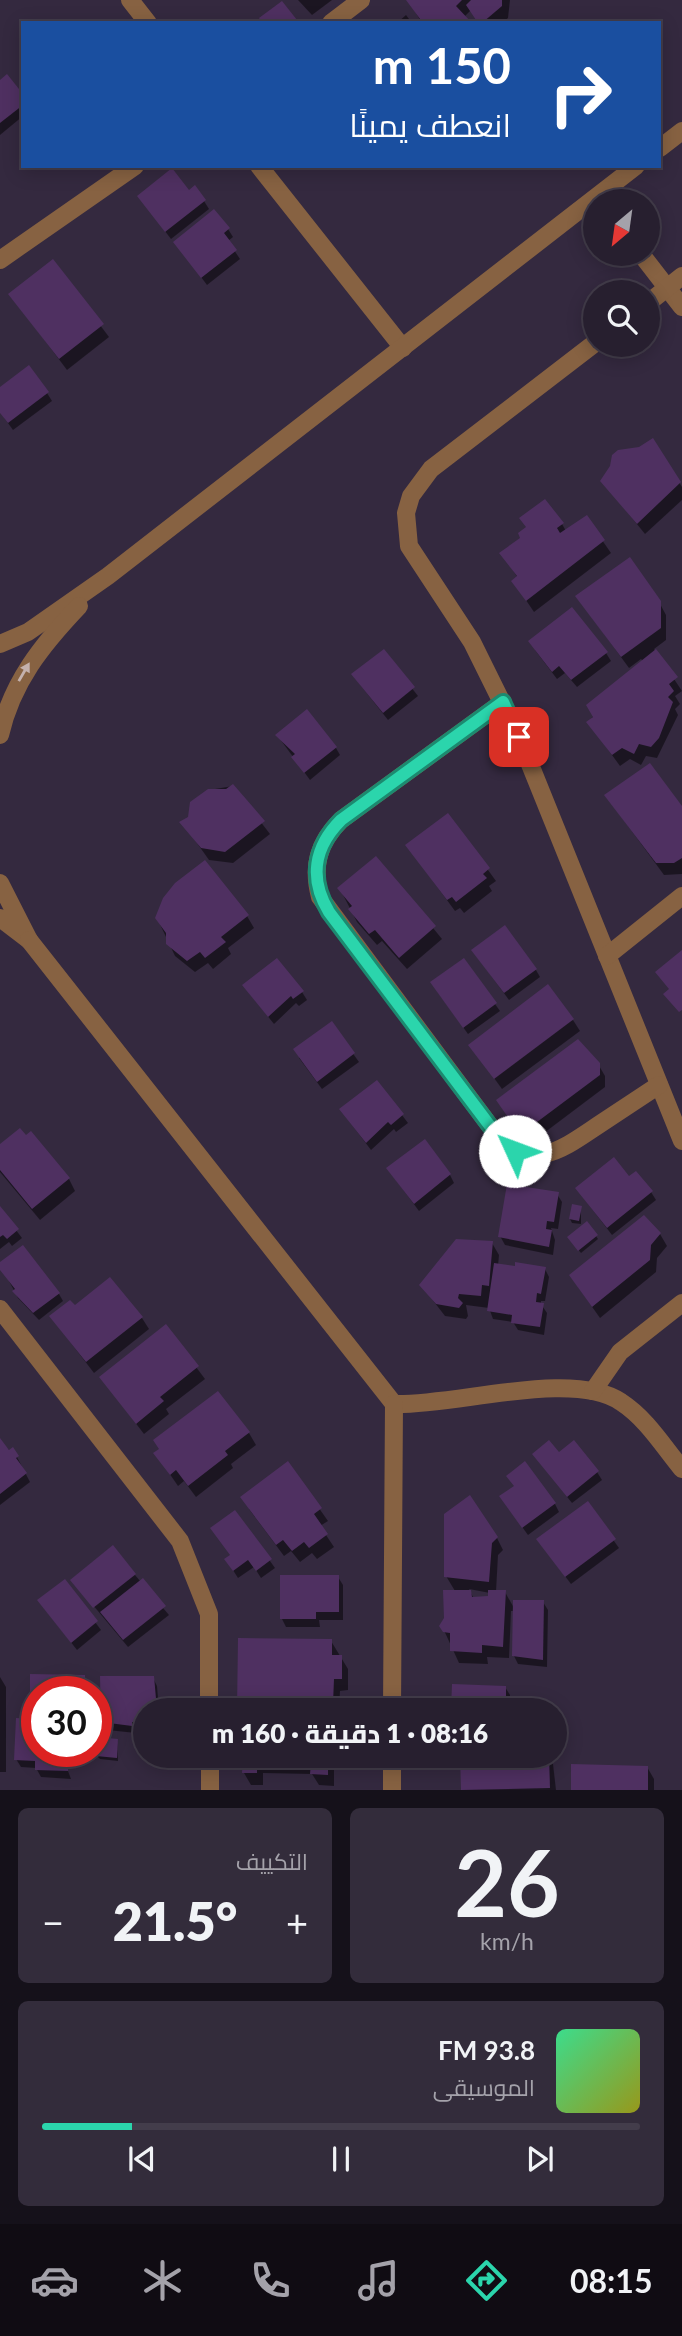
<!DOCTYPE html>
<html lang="ar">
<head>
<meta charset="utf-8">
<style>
  body { margin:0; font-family:Lato,Cairo,sans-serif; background:#332c3b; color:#f1f3f6; direction:rtl; height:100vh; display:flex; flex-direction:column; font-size:26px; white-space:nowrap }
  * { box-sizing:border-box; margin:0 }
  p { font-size:23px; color:#a4a2aa }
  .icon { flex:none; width:38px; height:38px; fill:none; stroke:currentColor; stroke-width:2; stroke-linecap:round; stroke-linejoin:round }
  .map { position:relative; height:1790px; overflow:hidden; direction:ltr }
  .sheet { display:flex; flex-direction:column; gap:18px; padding:18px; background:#15111a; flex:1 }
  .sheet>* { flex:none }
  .hud { position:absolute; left:21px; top:21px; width:640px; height:147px; border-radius:0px; box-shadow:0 4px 18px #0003,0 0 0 2px #433d4b; direction:rtl; background:#1a4fa0; color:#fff; overflow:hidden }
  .needle { width:46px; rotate:209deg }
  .buttons { position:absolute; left:583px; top:189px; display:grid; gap:14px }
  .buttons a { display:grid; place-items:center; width:77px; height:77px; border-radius:50%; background:#271f2f; box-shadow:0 4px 18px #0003,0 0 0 2px #433d4b; font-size:35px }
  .speed { position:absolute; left:21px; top:1676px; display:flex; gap:14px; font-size:35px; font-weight:700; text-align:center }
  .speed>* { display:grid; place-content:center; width:91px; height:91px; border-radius:50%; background:#271f2f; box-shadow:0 4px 18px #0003,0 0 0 2px #433d4b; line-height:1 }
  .speed .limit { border:10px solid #d22; background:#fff; color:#111 }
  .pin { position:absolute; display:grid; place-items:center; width:60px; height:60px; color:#fff; margin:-30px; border-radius:14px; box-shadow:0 4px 10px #0006 }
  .me { position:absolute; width:77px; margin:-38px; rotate:313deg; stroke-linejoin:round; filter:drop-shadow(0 0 5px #0008) }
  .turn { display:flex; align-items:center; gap:24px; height:147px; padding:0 35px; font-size:32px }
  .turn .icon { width:91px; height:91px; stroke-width:2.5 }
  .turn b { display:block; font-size:49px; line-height:60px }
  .big { font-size:52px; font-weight:800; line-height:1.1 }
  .sheet .widget { flex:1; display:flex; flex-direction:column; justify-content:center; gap:10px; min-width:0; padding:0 24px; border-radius:10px; background:#332c3b }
  .sheet .dial { align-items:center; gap:0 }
  .dial b { font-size:91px; line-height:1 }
  .song { display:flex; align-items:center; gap:21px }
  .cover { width:84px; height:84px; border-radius:10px; background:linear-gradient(135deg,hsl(150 70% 55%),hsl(60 70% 35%)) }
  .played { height:7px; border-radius:4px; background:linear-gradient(90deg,#2bd5ac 15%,#433d4b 15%) }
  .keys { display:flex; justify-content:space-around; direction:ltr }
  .heat { display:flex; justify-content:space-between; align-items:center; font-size:38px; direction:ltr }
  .sheet .tiles { flex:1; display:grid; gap:18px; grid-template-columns:1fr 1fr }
  .widget:last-child { grid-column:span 2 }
  .trip { position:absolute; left:133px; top:1698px; width:434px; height:70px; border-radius:35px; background:#271f2f; box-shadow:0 4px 18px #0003,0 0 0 2px #433d4b; font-weight:800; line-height:70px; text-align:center; direction:rtl }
  .tabs { display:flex; height:112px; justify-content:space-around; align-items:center; background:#100c13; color:#a4a2aa }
  .tabs .icon { width:49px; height:49px }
  .tabs .on { color:#2bd5ac }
  .tabs b { font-size:32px; color:#f1f3f6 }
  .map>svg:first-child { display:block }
</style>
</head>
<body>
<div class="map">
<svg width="682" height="1790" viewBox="0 0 682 1790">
  <rect width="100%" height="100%" fill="#34293f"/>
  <!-- shadow -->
  <g fill="#0007" fill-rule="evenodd">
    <path d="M 298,0 L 332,0 L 312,15 Z"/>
    <path d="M 408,0 L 510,0 L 508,18 L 502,23 L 479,23 L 471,10 L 464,17 L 470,23 L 422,23 Z"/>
    <path d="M 282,4 L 297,23 L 264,23 Z"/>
    <path d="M 406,15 L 412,23 L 397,23 Z"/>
    <path d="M 0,82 L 23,96 L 23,116 L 0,135 Z"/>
    <path d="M 139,197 L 204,201 L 209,209 L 171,239 Z"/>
    <path d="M 228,229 L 233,237 L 228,241 L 240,259 L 207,285 L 175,242 Z"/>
    <path d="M 52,261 L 109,337 L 67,370 L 10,294 Z"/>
    <path d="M 0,389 L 47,393 L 52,401 L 13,430 L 0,412 Z"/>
    <path d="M 653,441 L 682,487 L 682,500 L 645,534 L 602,481 Z"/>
    <path d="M 586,517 L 611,553 L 534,612 L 513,581 L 518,578 L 502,554 L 522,538 L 562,524 L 566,531 Z"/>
    <path d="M 577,597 L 659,602 L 666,615 L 666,640 L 654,649 L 682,691 L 675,696 L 680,704 L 675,709 L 678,715 L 657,758 L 646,756 L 641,765 L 630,759 L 620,766 L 588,722 L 643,661 L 641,659 L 629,668 Z"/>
    <path d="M 535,650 L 606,653 L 611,661 L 577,687 L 565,673 L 557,679 Z"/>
    <path d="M 383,651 L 418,696 L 388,720 L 358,682 Z"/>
    <path d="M 277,735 L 336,748 L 340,755 L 310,780 Z"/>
    <path d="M 233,786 L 270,834 L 233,863 L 209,860 L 182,822 L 190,818 L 209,790 Z"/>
    <path d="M 606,796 L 682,809 L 682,874 L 664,875 Z"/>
    <path d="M 448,815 L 496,881 L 489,886 L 492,891 L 464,913 L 460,908 L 455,911 L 407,846 Z"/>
    <path d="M 376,858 L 442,939 L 407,969 L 382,941 L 377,945 L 357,922 L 340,889 Z"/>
    <path d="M 247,916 L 254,928 L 228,948 L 231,954 L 213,969 L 208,963 L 195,972 L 175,956 L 157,918 Z"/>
    <path d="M 478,958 L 536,970 L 540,977 L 509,1000 Z"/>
    <path d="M 437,991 L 495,1004 L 500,1011 L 468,1034 Z"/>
    <path d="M 302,992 L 307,1000 L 299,1006 L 296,1003 L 274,1024 L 249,993 Z"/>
    <path d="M 573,1020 L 580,1031 L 502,1089 L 470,1045 Z"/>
    <path d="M 331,1023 L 359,1062 L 322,1089 L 299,1058 Z"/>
    <path d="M 598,1064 L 605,1076 L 605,1087 L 532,1142 L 525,1141 L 505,1112 Z"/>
    <path d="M 377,1082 L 408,1123 L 396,1132 L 394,1129 L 371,1150 L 346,1117 Z"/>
    <path d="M 0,1146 L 69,1179 L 75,1191 L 40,1220 L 0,1172 Z"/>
    <path d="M 450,1175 L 454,1183 L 419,1211 L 393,1176 Z"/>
    <path d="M 629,1179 L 651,1192 L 656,1200 L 612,1235 L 582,1196 Z"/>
    <path d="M 557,1194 L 562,1202 L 558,1229 L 551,1228 L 555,1240 L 553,1255 L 505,1245 L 500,1236 Z"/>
    <path d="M 581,1208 L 581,1224 L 572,1223 L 570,1219 Z"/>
    <path d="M 0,1209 L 22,1238 L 12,1246 L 9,1242 L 0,1249 Z"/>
    <path d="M 660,1234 L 667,1246 L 657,1258 L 656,1272 L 600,1318 L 578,1287 Z"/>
    <path d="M 596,1236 L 598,1239 L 581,1253 L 571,1241 Z"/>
    <path d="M 492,1243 L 499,1255 L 498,1266 L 545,1269 L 549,1277 L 545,1301 L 541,1301 L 541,1304 L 547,1313 L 544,1335 L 518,1330 L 513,1322 L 493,1319 L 489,1308 L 466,1305 L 468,1316 L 466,1319 L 445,1316 L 421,1285 Z"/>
    <path d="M 0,1264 L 59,1294 L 63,1301 L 39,1320 L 18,1298 Z"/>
    <path d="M 74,1308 L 142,1318 L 149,1329 L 94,1373 L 51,1317 Z"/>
    <path d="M 166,1327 L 205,1379 L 166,1409 L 169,1414 L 144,1434 L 101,1378 Z"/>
    <path d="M 249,1433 L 256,1445 L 231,1464 L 233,1468 L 196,1497 L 184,1481 L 178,1486 L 156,1454 Z"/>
    <path d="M 0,1442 L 17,1457 L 30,1482 L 0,1505 Z"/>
    <path d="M 558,1455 L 597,1472 L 602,1480 L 572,1503 L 539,1462 Z"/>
    <path d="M 288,1464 L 328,1521 L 320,1526 L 334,1547 L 317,1559 L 312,1553 L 300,1562 L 291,1551 L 284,1556 L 249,1509 Z"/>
    <path d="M 515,1487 L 555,1504 L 559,1512 L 528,1535 L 506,1505 Z"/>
    <path d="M 587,1503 L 619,1548 L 571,1584 L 543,1547 Z"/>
    <path d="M 235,1512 L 275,1568 L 261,1578 L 254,1567 L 238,1578 L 231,1567 Z"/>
    <path d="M 497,1538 L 503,1550 L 498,1555 L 496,1592 L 505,1592 L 514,1608 L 543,1602 L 548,1610 L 547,1667 L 518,1664 L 514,1656 L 514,1611 L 511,1611 L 509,1658 L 487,1657 L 488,1664 L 459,1663 L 442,1626 L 455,1591 L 446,1576 ZM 469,1589 L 490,1593 L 490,1598 L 474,1599 Z"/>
    <path d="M 135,1575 L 169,1615 L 128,1647 L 72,1580 Z"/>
    <path d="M 338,1577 L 343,1585 L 343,1620 L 319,1620 L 320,1627 L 286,1627 L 282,1619 Z"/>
    <path d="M 64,1581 L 101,1630 L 77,1650 L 44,1608 Z"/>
    <path d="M 331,1641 L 348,1669 L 348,1690 L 340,1691 L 339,1710 L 239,1710 Z"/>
    <path d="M 31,1676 L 84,1676 L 88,1692 L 37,1692 L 36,1707 L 31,1699 Z"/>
    <path d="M 0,1677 L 6,1687 L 6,1772 L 0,1772 Z"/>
    <path d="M 153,1678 L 157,1686 L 159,1710 L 145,1710 L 145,1730 L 136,1730 L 136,1733 L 107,1730 L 102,1722 Z"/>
    <path d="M 505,1687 L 510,1695 L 510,1710 L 453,1710 Z"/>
    <path d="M 117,1740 L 118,1761 L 100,1759 L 97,1756 Z"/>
    <path d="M 37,1752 L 74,1752 L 73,1763 L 65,1763 L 71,1779 L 41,1777 L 36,1768 L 21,1767 L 16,1759 Z"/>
    <path d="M 244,1755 L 334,1755 L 334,1786 L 319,1785 L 312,1774 L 263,1773 L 263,1785 L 251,1785 L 244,1773 Z"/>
    <path d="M 461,1755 L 552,1755 L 556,1790 L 462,1790 Z"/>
    <path d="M 647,1767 L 654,1779 L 654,1790 L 573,1790 Z"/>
  </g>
  <!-- building -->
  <g fill="#4f3061">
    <path d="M 406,0 L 462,0 L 456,6 L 472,23 L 423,23 Z"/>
    <path d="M 471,0 L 502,0 L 502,6 L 482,23 L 478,23 L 466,5 Z"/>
    <path d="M 282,1 L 297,20 L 262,23 L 259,18 Z"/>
    <path d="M 7,74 L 23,94 L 23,105 L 0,123 L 0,80 Z"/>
    <path d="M 172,168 L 189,190 L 195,185 L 206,200 L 165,232 L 137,196 Z"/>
    <path d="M 214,209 L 230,228 L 224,233 L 237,250 L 201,278 L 173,242 Z"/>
    <path d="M 53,259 L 104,324 L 59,359 L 8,294 Z"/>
    <path d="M 29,365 L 49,392 L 8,423 L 0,413 L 0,387 Z"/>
    <path d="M 653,438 L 681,482 L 637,524 L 600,481 L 610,466 L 612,455 L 618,450 L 639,447 Z"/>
    <path d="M 545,499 L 564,523 L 557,528 L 560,533 L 587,515 L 605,540 L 526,601 L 511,581 L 517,576 L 499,553 L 520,538 L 518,533 L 526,527 L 519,518 Z"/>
    <path d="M 630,557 L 661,601 L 661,628 L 621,657 L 575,596 Z"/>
    <path d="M 572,607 L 608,652 L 571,680 L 559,666 L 552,672 L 528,641 Z"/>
    <path d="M 384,649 L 415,687 L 383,713 L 351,674 Z"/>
    <path d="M 656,649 L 678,677 L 669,684 L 674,691 L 668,697 L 673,702 L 659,738 L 651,747 L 639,744 L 634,754 L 622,748 L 612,755 L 586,722 L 593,717 L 586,705 Z"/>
    <path d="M 307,709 L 337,747 L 304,773 L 291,757 L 295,754 L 275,735 Z"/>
    <path d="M 650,763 L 682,806 L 682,858 L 674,863 L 656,863 L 604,795 Z"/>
    <path d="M 233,784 L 265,821 L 225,852 L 201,848 L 179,822 L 188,817 L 190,802 L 208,789 L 226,789 Z"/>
    <path d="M 448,813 L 490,868 L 483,874 L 487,878 L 456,902 L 452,897 L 447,900 L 405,845 Z"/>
    <path d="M 376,856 L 436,926 L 399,958 L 375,930 L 369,934 L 348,909 L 352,906 L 337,888 Z"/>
    <path d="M 205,860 L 249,915 L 221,937 L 226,942 L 205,958 L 200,952 L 187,961 L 166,944 L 166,933 L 155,918 L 163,898 L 175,883 Z"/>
    <path d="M 505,925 L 537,969 L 504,993 L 471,950 Z"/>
    <path d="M 682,950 L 682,1010 L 679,1012 L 663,994 L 669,989 L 655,972 Z"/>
    <path d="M 277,958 L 304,991 L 293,999 L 291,996 L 268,1017 L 242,985 Z"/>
    <path d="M 464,958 L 497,1003 L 463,1028 L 430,982 Z"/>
    <path d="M 548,984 L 574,1019 L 494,1079 L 468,1045 Z"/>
    <path d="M 332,1021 L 355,1053 L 317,1082 L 293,1049 Z"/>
    <path d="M 578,1039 L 600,1063 L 600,1075 L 525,1131 L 516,1129 L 496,1100 Z"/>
    <path d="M 377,1080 L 404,1114 L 391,1125 L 388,1122 L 366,1143 L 339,1109 Z"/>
    <path d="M 20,1128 L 26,1135 L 31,1131 L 70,1178 L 32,1209 L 0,1170 L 0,1144 Z"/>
    <path d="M 425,1139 L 451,1174 L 414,1204 L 386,1168 Z"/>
    <path d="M 614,1157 L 629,1176 L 636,1171 L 653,1191 L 607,1228 L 575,1188 Z"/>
    <path d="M 507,1184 L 559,1192 L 554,1222 L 547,1221 L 546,1229 L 552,1230 L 549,1247 L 498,1237 Z"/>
    <path d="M 572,1204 L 582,1206 L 579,1221 L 569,1219 Z"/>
    <path d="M 0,1206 L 19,1229 L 7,1239 L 3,1235 L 0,1237 Z"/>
    <path d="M 644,1215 L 661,1233 L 651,1245 L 650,1260 L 592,1307 L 569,1275 Z"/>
    <path d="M 587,1221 L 598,1235 L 578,1251 L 567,1237 Z"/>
    <path d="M 456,1239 L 493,1241 L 489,1286 L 482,1285 L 481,1296 L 459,1294 L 458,1298 L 463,1303 L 459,1308 L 436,1304 L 419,1285 Z"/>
    <path d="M 23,1245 L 60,1293 L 33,1313 L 12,1291 L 15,1289 L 0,1270 L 0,1262 Z"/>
    <path d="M 515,1262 L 546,1267 L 541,1294 L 537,1293 L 536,1302 L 544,1303 L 540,1327 L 511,1323 L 512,1315 L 487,1311 L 494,1263 L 515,1266 Z"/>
    <path d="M 110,1277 L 143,1317 L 86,1362 L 49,1316 L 70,1300 L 75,1305 Z"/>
    <path d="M 166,1324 L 199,1366 L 160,1397 L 164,1401 L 136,1424 L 99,1377 Z"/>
    <path d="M 218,1391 L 250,1432 L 225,1451 L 228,1455 L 188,1486 L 176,1470 L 170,1475 L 153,1453 L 159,1449 L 153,1440 Z"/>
    <path d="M 0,1438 L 9,1450 L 13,1447 L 19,1456 L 16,1458 L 27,1473 L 0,1494 Z"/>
    <path d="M 549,1440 L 559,1452 L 574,1440 L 599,1471 L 567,1497 L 532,1454 Z"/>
    <path d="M 288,1461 L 322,1508 L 314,1514 L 328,1534 L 309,1548 L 304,1542 L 292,1551 L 283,1540 L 276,1545 L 240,1497 Z"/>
    <path d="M 525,1461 L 556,1503 L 522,1528 L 499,1496 L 514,1486 L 506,1476 Z"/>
    <path d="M 470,1495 L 498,1537 L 492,1543 L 489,1582 L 444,1577 L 444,1514 Z"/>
    <path d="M 588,1501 L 616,1539 L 565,1577 L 536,1539 Z"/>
    <path d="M 235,1510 L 272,1559 L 256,1571 L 248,1560 L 233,1571 L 224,1559 L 230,1555 L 210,1528 Z"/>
    <path d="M 113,1545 L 136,1574 L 93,1608 L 70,1580 Z"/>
    <path d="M 280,1575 L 339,1575 L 339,1612 L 316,1612 L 316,1619 L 280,1619 Z"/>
    <path d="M 143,1578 L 166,1606 L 123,1640 L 100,1612 Z"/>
    <path d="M 65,1579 L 98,1621 L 71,1643 L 37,1600 Z"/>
    <path d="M 443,1590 L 471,1590 L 472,1597 L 488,1596 L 488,1590 L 506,1590 L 503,1647 L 482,1645 L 482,1653 L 450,1651 L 450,1633 L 443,1632 L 439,1626 L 444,1618 Z"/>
    <path d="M 513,1600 L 544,1600 L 543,1660 L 512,1656 Z"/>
    <path d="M 238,1638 L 332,1639 L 332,1655 L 342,1655 L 342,1679 L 334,1679 L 333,1704 L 321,1704 L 321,1710 L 237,1710 Z"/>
    <path d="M 30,1674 L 85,1675 L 85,1692 L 37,1692 L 37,1700 L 30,1700 Z"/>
    <path d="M 100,1676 L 154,1676 L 157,1710 L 145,1710 L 145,1722 L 132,1722 L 132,1726 L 101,1722 Z"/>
    <path d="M 452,1684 L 506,1686 L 506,1705 L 499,1705 L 499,1710 L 451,1710 Z"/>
    <path d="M 16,1718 L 37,1719 L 37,1752 L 69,1752 L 69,1756 L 50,1755 L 49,1763 L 68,1764 L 68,1771 L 35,1770 L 35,1761 L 14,1760 Z"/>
    <path d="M 97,1737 L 118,1739 L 117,1758 L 96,1756 Z"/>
    <path d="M 243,1755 L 328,1755 L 328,1775 L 310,1774 L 311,1763 L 257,1761 L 257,1773 L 242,1773 Z"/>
    <path d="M 460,1755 L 549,1755 L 550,1788 L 461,1790 Z"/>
    <path d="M 571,1764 L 648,1766 L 648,1790 L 571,1790 Z"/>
  </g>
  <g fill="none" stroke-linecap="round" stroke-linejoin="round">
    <!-- minor -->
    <g stroke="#876242" stroke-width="18">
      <path d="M 130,0 L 148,23"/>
      <path d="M 331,23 L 361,0"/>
      <path d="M 660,148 L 682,131"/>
      <path d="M 259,166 L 403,348"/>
      <path d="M 641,254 L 682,307"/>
      <path d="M 0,260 L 135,166"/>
      <path d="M 648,303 L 682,276"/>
      <path d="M 595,343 L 431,469 L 411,496 L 406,513 L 409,546 L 472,642 L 519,737 L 682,1141"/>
      <path d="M 0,644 L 28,632 L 108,576 L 636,166"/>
      <path d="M 503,702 L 341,820 C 318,843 312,866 320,897 L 496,1134 C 533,1174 564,1148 600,1124 C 620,1111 639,1098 659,1085"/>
      <path d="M 0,735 C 12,682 42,645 79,606"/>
      <path d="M 0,883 L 29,940 L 0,918"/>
      <path d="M 29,940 L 394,1404 C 455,1406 573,1369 621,1402 C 647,1419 663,1446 682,1469"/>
      <path d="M 607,956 L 682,896"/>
      <path d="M 0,1309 L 180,1541 L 209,1614 L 209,1710"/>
      <path d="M 593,1391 L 620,1352 L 682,1303"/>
      <path d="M 392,1710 L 394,1404"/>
      <path d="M 210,1755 L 210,1790"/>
      <path d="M 392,1790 L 392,1755"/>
    </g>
  </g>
  <!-- one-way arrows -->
  <defs><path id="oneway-solid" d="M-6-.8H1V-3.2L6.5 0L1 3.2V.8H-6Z" transform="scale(1.75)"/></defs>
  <use fill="#c4b1ad" href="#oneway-solid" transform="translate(24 672) rotate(-60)"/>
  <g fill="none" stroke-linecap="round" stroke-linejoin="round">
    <!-- route casing -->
    <g stroke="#1c8a70" stroke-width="18">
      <path id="route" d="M 515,1151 L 496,1134 L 329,912 C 309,879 314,847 341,820 L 503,702 L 519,737"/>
    </g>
    <!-- route -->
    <use href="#route" stroke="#2bd5ac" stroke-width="12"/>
  </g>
</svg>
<div class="buttons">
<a><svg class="needle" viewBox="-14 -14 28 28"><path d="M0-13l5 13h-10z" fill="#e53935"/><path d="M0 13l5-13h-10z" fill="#a4a2aa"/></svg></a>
<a><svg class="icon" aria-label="search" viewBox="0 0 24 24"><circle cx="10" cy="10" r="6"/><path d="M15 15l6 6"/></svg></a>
</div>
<div class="speed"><div class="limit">30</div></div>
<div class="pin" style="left:519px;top:737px;background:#d93025"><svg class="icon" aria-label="arrive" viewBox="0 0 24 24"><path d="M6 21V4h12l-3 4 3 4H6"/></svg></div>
<svg class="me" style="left:515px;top:1151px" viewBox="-20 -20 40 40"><circle r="19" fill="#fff"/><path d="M0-13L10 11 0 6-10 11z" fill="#2bd5ac"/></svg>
<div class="trip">08:16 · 1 دقيقة · 160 m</div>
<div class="hud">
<div class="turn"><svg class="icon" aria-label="right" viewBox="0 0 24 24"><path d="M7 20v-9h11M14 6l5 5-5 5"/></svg><div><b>150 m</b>انعطف يمينًا</div></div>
</div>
</div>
<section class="sheet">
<div class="tiles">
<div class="widget dial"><b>26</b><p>km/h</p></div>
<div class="widget"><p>التكييف</p>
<div class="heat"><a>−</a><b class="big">21.5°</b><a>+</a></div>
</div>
<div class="widget">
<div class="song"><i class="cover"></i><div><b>93.8 FM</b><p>الموسيقى</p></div></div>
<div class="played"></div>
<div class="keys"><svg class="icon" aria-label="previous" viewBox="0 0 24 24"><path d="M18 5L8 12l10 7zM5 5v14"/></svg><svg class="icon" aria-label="pause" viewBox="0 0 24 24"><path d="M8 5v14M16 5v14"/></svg><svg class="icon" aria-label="next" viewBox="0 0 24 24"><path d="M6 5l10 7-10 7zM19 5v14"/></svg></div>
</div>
</div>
</section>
<nav class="tabs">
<b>08:15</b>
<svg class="icon on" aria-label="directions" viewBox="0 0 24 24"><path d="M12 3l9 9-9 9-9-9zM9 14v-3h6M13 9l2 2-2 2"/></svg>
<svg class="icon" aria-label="music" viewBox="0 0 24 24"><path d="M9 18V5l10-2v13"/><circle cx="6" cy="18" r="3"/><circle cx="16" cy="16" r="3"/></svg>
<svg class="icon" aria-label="phone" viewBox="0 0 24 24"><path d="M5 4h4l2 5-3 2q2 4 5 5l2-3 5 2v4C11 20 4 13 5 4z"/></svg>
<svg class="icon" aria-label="climate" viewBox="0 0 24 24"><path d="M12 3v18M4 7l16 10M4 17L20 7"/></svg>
<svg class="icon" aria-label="car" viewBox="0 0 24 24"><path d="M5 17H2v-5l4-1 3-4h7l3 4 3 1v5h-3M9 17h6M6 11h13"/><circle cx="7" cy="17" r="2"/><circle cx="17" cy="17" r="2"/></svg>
</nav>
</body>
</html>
